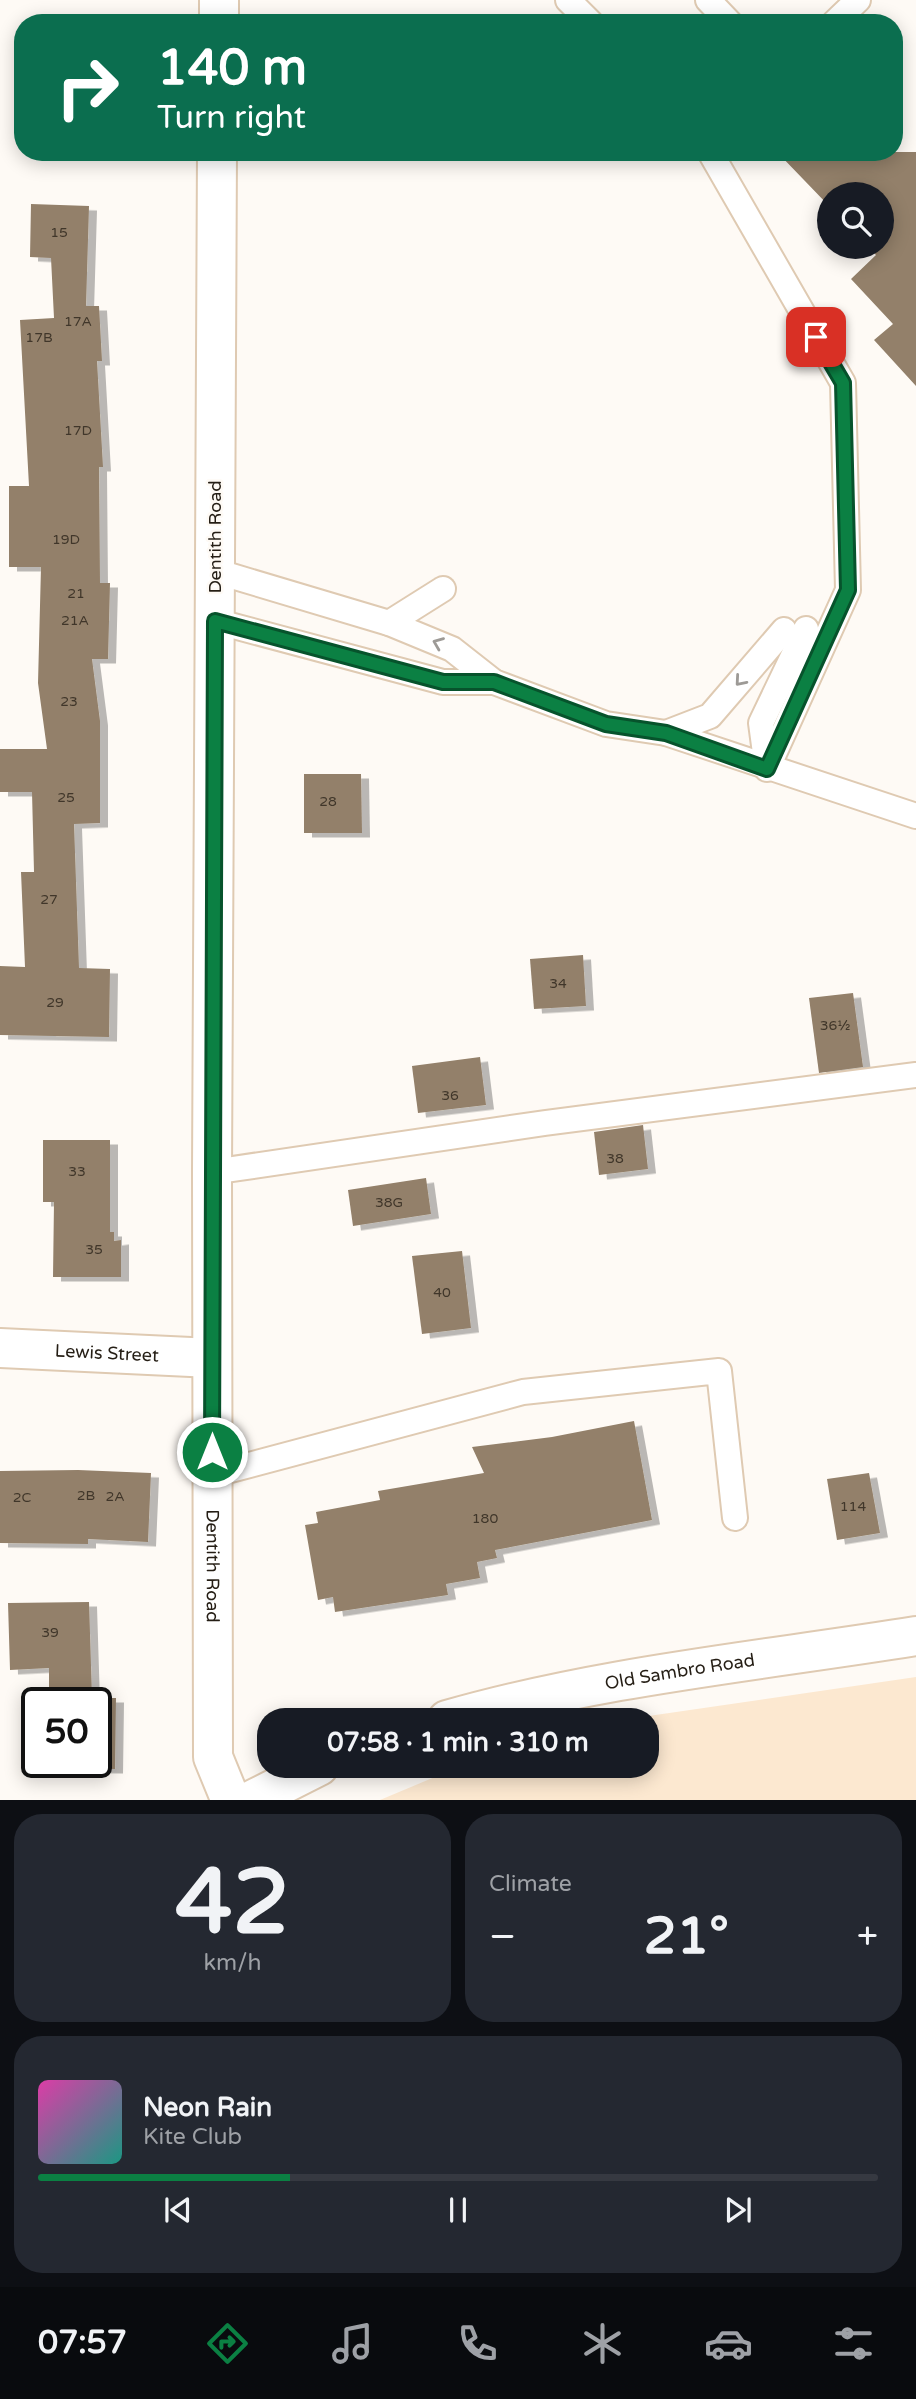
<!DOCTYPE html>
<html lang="en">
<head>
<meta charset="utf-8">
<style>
  body { margin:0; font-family:"Varela Round",sans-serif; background:#242831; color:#f1f3f6; height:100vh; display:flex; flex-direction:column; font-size:26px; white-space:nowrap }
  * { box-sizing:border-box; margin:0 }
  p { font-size:23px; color:#9ea1a6 }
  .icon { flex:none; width:38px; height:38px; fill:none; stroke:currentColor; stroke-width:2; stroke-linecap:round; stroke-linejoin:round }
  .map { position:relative; height:1800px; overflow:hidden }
  .panel { display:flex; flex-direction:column; gap:14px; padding:14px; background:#0d0f14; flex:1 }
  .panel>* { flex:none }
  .guide { position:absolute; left:14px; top:14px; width:889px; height:147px; border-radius:28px; box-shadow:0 4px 18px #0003; background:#0b6e4f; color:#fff; overflow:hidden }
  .buttons { position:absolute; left:817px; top:182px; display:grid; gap:14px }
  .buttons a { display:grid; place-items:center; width:77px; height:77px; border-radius:50%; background:#171b24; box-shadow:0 4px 18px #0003; font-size:35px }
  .speed { position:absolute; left:21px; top:1687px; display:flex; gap:14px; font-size:35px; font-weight:700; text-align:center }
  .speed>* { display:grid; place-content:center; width:91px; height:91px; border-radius:50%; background:#171b24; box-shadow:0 4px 18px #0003; line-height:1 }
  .speed .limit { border:4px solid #111; border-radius:10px; background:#fff; color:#111 }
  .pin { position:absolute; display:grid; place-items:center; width:60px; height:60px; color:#fff; margin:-30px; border-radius:14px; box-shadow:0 4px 10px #0006 }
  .me { position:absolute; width:77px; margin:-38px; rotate:0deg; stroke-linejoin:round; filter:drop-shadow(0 0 5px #0008) }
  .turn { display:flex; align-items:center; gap:24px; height:147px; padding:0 28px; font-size:32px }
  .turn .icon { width:91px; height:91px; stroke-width:2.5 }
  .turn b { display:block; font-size:49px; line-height:60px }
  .big { font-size:52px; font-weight:700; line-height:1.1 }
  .panel .tile { flex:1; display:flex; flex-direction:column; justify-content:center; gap:10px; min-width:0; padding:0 24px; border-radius:28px; background:#242831 }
  .panel .dial { align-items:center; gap:0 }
  .dial b { font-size:91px; line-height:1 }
  .song { display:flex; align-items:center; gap:21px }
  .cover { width:84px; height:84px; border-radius:10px; background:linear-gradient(135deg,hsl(320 70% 55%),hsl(170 70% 35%)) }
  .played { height:7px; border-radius:4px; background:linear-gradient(90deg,#0b8043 30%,#363941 30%) }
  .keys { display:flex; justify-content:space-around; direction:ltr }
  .heat { display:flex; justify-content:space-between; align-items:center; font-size:38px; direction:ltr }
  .panel .tiles { flex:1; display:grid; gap:14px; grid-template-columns:1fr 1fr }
  .tile:last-child { grid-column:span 2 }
  .trip { position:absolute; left:257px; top:1708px; width:402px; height:70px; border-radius:28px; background:#171b24; box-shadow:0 4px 18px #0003; font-weight:700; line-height:70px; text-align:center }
  .dock { display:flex; height:112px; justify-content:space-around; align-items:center; background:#090b0e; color:#9ea1a6 }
  .dock .icon { width:49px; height:49px }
  .dock .current { color:#0b8043 }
  .dock b { font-size:32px; color:#f1f3f6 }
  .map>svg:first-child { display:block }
</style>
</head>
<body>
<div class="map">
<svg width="916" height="1801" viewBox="0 0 916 1801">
  <defs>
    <filter id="shadow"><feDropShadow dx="8" dy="4.5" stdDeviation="0" flood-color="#0004"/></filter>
  </defs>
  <rect width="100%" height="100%" fill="#fefaf5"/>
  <!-- green -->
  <path fill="#fce8d0" d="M 916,1677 L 916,1800 L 380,1800 L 461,1766 L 648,1766 L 648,1720 L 621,1720 Z"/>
  <!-- building -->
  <g fill="#93806a" filter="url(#shadow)">
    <path d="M 777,152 L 916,152 L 916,386 L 874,340 L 893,324 L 851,279 L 876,255 L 868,247 L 882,247 L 882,194 L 830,194 L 830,207 Z"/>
    <path d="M 31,204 L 89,206 L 86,306 L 99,306 L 102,361 L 97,361 L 103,467 L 99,467 L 100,583 L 110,583 L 108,659 L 92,659 L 100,721 L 100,823 L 74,824 L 79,968 L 110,969 L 109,1037 L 0,1035 L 0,966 L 25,967 L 21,872 L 34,872 L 32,792 L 0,792 L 0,749 L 47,749 L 38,683 L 41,567 L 9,567 L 9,486 L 29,486 L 20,320 L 54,318 L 51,258 L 30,257 Z"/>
    <path d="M 304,774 L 361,774 L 362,833 L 304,833 Z"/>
    <path d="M 583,955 L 586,1006 L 534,1009 L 530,959 Z"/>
    <path d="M 853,993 L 863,1067 L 819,1073 L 809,998 Z"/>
    <path d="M 480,1057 L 486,1105 L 418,1113 L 412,1066 Z"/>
    <path d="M 643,1125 L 648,1169 L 599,1175 L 594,1132 Z"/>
    <path d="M 43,1140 L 110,1140 L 110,1232 L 114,1232 L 114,1241 L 121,1240 L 121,1277 L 53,1277 L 54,1202 L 43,1202 Z"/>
    <path d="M 426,1178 L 431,1214 L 353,1226 L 348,1190 Z"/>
    <path d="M 462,1251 L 471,1328 L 422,1334 L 412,1256 Z"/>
    <path d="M 634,1421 L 652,1520 L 495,1550 L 497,1558 L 477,1562 L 480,1578 L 446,1584 L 448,1595 L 335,1612 L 333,1597 L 318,1600 L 305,1525 L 318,1523 L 316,1512 L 380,1500 L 378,1491 L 484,1473 L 472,1447 L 552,1437 Z"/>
    <path d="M 78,1470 L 151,1473 L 148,1542 L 88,1539 L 88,1544 L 0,1543 L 0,1471 Z"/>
    <path d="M 869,1473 L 880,1533 L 837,1540 L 827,1479 Z"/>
    <path d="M 89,1602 L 92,1698 L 116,1698 L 115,1769 L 48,1768 L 48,1762 L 96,1762 L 96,1703 L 49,1703 L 49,1668 L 10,1670 L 8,1603 Z"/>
  </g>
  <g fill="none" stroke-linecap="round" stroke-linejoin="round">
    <!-- lane casing -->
    <g stroke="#dfcab2" stroke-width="28">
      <g id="lane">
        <path d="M 568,0 L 591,23"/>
        <path d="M 708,0 L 730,23"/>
        <path d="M 834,23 L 858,0"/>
        <path d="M 710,152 L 843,383 L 848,590 L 767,769"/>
        <path d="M 215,571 L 389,623 L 452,649 L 494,682 L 606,724 L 666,733 L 916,816"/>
        <path d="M 215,621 L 443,682 L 494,682"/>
        <path d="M 389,623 L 443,589"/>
        <path d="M 666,733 L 710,716 L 784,630"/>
        <path d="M 767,768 L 761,723 L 806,629"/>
        <path d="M 212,1172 L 545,1123 L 916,1075"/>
        <path d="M 212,1475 L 523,1392 L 719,1371 L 735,1518"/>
      </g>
    </g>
    <!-- street casing -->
    <g stroke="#dfcab2" stroke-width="42">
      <g id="street">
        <path id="s1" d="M 0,1348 L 212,1358"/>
      </g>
    </g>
    <!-- secondary casing -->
    <g stroke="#dfcab2" stroke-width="42">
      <g id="secondary">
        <path d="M 219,23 L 219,0"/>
        <path id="s2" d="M 217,152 L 212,1172 L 213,1757 L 231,1801"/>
        <path id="s3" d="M 447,1720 C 600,1676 760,1661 916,1636"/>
        <path d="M 250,1801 L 319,1766"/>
      </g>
    </g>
    <!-- lane -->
    <use href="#lane" stroke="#fff" stroke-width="24"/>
    <!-- street -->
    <use href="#street" stroke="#fff" stroke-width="38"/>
    <!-- secondary -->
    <use href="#secondary" stroke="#fff" stroke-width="38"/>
  </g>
  <!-- one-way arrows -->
  <defs><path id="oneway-chevron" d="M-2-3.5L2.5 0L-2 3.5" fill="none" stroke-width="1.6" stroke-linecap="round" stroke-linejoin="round" transform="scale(1.75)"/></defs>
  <g stroke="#9d9a96">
    <use href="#oneway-chevron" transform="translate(438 643) rotate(-158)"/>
    <use href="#oneway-chevron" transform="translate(740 681) rotate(131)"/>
  </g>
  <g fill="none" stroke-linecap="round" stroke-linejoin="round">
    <!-- route casing -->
    <g stroke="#07532c" stroke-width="18">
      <path id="route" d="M 212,1452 L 215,621 L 443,682 L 494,682 L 606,724 L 666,733 L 767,769 L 848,590 L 843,383 L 816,337"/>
    </g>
    <!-- route -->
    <use href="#route" stroke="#0b8043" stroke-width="12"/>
  </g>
  <g text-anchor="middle" stroke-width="5" stroke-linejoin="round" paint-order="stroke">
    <!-- number labels -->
    <g font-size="14" fill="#40362a">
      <text x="59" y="237">15</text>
      <text x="78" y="326">17A</text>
      <text x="39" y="342">17B</text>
      <text x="78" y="435">17D</text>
      <text x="66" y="544">19D</text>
      <text x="76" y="598">21</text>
      <text x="75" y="625">21A</text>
      <text x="69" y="706">23</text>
      <text x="66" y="802">25</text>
      <text x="328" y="806">28</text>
      <text x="49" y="904">27</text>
      <text x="558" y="988">34</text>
      <text x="55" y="1007">29</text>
      <text x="835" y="1030">36½</text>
      <text x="450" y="1100">36</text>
      <text x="615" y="1163">38</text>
      <text x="77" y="1176">33</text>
      <text x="389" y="1207">38G</text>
      <text x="94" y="1254">35</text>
      <text x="442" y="1297">40</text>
      <text x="86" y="1500">2B</text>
      <text x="115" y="1501">2A</text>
      <text x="22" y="1502">2C</text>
      <text x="853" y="1511">114</text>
      <text x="485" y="1523">180</text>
      <text x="50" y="1637">39</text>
    </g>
    <!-- street labels -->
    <g font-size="18" fill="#251e15" stroke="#fefaf5">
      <text transform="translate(215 537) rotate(-90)" y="6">Dentith Road</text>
      <text dy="6" stroke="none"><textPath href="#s1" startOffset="107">Lewis Street</textPath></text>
      <text dy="6" stroke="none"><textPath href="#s2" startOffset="1414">Dentith Road</textPath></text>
      <text dy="6" stroke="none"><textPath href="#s3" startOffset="238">Old Sambro Road</textPath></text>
    </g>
  </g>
</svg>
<div class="buttons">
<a><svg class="icon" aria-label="search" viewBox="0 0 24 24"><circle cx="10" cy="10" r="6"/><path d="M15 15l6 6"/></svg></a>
</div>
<div class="speed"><div class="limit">50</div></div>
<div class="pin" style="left:816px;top:337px;background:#d93025"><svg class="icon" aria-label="arrive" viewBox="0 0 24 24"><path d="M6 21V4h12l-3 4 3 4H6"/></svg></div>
<svg class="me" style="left:212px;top:1452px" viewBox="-20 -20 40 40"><circle r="17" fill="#0b8043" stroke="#fff" stroke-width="3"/><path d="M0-11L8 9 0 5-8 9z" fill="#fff"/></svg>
<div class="trip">07:58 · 1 min · 310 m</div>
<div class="guide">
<div class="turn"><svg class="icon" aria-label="right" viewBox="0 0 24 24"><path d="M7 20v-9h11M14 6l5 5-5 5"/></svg><div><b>140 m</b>Turn right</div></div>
</div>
</div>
<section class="panel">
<div class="tiles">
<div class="tile dial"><b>42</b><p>km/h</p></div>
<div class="tile"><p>Climate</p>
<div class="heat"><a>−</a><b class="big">21°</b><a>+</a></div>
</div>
<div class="tile">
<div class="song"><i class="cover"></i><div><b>Neon Rain</b><p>Kite Club</p></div></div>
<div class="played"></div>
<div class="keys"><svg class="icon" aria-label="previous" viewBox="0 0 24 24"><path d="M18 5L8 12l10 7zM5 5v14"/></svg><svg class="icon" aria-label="pause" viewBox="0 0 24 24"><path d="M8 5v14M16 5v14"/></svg><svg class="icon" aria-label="next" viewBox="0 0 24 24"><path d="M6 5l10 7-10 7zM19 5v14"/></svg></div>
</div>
</div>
</section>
<nav class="dock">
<b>07:57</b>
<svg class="icon current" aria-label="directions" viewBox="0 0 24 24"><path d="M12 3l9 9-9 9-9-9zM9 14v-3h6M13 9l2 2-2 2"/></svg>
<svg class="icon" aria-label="music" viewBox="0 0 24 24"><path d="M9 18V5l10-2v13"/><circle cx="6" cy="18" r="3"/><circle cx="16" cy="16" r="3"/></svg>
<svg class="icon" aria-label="phone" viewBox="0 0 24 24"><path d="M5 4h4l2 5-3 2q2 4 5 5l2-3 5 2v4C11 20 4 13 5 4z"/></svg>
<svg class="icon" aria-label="climate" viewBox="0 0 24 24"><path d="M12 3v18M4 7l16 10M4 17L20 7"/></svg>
<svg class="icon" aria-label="car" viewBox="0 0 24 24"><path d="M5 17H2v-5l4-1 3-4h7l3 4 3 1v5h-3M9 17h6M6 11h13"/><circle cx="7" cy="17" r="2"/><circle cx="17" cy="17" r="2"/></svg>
<svg class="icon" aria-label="filters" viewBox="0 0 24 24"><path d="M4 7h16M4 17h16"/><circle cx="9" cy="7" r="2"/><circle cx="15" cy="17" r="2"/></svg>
</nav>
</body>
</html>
